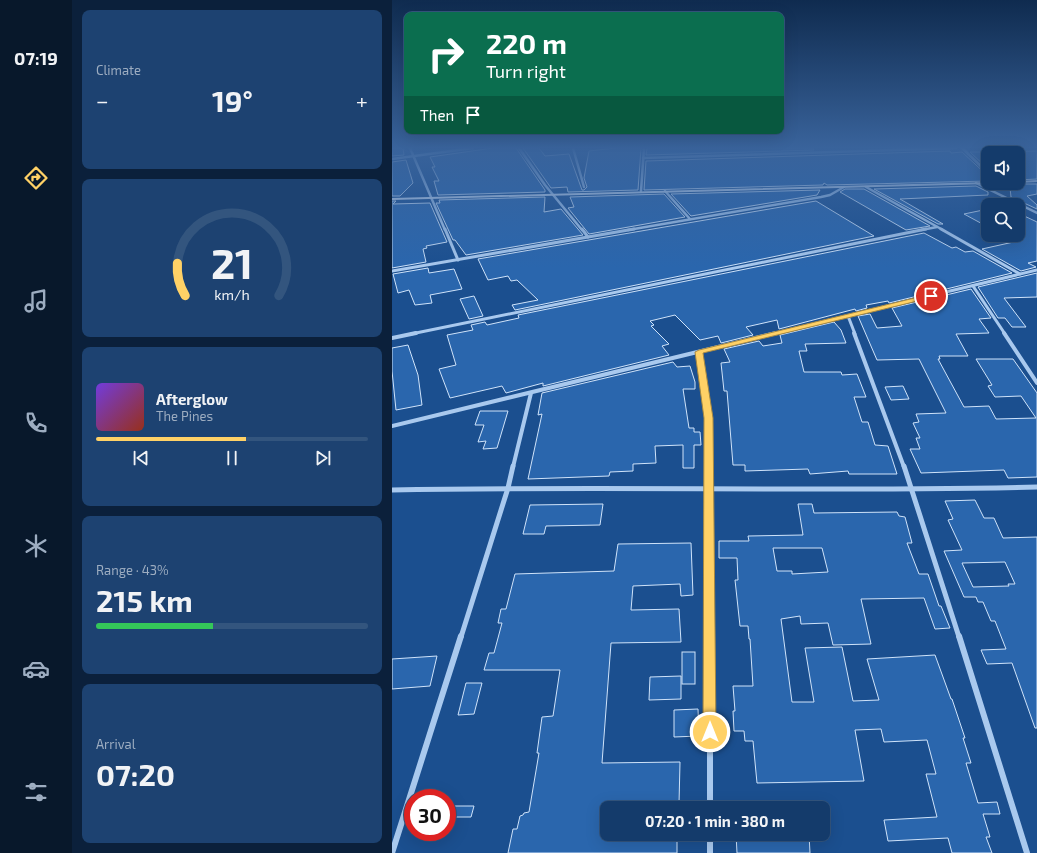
<!DOCTYPE html>
<html lang="en">
<head>
<meta charset="utf-8">
<style>
  body { margin:0; font-family:"Exo 2",sans-serif; background:#1d4271; color:#f1f3f6; height:100vh; display:flex; flex-direction:column; font-size:15px; white-space:nowrap }
  * { box-sizing:border-box; margin:0 }
  p { font-size:13px; color:#9dadc1 }
  .icon { flex:none; width:22px; height:22px; fill:none; stroke:currentColor; stroke-width:2; stroke-linecap:round; stroke-linejoin:round }
  .map { position:relative; flex:1; overflow:hidden }
  .sheet { display:flex; flex-direction:column; gap:10px; padding:10px; background:#0b203b; width:320px }
  .sheet>* { flex:none }
  .banner { position:absolute; left:12px; top:12px; width:380px; height:122px; border-radius:8px; box-shadow:0 4px 16px #0002,0 0 0 1px #33557e; background:#0b6e4f; color:#fff; overflow:hidden }
  .buttons { position:absolute; left:589px; top:146px; display:grid; gap:8px }
  .buttons a { display:grid; place-items:center; width:44px; height:44px; border-radius:8px; background:#143b6b; box-shadow:0 4px 16px #0002,0 0 0 1px #33557e; font-size:20px }
  .speed { position:absolute; left:12px; top:789px; display:flex; gap:8px; font-size:20px; font-weight:700; text-align:center }
  .speed>* { display:grid; place-content:center; width:52px; height:52px; border-radius:50%; background:#143b6b; box-shadow:0 4px 16px #0002,0 0 0 1px #33557e; line-height:1 }
  .speed .limit { border:6px solid #d22; background:#fff; color:#111 }
  .pin { position:absolute; display:grid; place-items:center; width:34px; height:34px; color:#fff; margin:-17px; border:2px solid #fff; border-radius:50%; box-shadow:0 1px 4px #0007 }
  .me { position:absolute; width:44px; margin:-22px; rotate:0deg; stroke-linejoin:round; filter:drop-shadow(0 0 3px #0008) }
  .turn { display:flex; align-items:center; gap:14px; height:84px; padding:0 16px; font-size:18px }
  .turn .icon { width:52px; height:52px; stroke-width:2.5 }
  .turn b { display:block; font-size:28px; line-height:34px }
  .then { display:flex; align-items:center; height:38px; padding:0 16px; background:#0003; gap:8px; font-size:15px }
  .big { font-size:30px; font-weight:700; line-height:1.1 }
  .sheet .widget { flex:1; display:flex; flex-direction:column; justify-content:center; gap:6px; min-width:0; padding:0 14px; border-radius:8px; background:#1d4271 }
  .sheet .dial { align-items:center; gap:0 }
  .dial svg { height:104px; overflow:visible; fill:none; stroke:#33557e; stroke-width:7; stroke-linecap:round; text-anchor:middle }
  .dial text { fill:#f1f3f6; stroke:none }
  .song { display:flex; align-items:center; gap:12px }
  .cover { width:48px; height:48px; border-radius:6px; background:linear-gradient(135deg,hsl(260 70% 55%),hsl(10 70% 35%)) }
  .played { height:4px; border-radius:2px; background:linear-gradient(90deg,#ffd166 55%,#33557e 55%) }
  .keys { display:flex; justify-content:space-around; direction:ltr }
  .heat { display:flex; justify-content:space-between; align-items:center; font-size:22px; direction:ltr }
  .charge { height:6px; border-radius:3px; background:linear-gradient(90deg,#34c759 43%,#33557e 0) }
  .trip { position:absolute; left:208px; top:801px; width:230px; height:40px; border-radius:8px; background:#143b6b; box-shadow:0 4px 16px #0002,0 0 0 1px #33557e; font-weight:700; line-height:40px; text-align:center }
  main { display:flex; flex:1; min-height:0 }
  .tab-bar { display:flex; flex-direction:column; width:72px; justify-content:space-around; align-items:center; background:#08182b; color:#9dadc1 }
  .tab-bar .icon { width:28px; height:28px }
  .tab-bar .on { color:#ffd166 }
  .tab-bar b { font-size:18px; color:#f1f3f6 }
  .map>svg:first-child { display:block }
</style>
</head>
<body>
<main>
<nav class="tab-bar">
<b>07:19</b>
<svg class="icon on" aria-label="directions" viewBox="0 0 24 24"><path d="M12 3l9 9-9 9-9-9zM9 14v-3h6M13 9l2 2-2 2"/></svg>
<svg class="icon" aria-label="music" viewBox="0 0 24 24"><path d="M9 18V5l10-2v13"/><circle cx="6" cy="18" r="3"/><circle cx="16" cy="16" r="3"/></svg>
<svg class="icon" aria-label="phone" viewBox="0 0 24 24"><path d="M5 4h4l2 5-3 2q2 4 5 5l2-3 5 2v4C11 20 4 13 5 4z"/></svg>
<svg class="icon" aria-label="climate" viewBox="0 0 24 24"><path d="M12 3v18M4 7l16 10M4 17L20 7"/></svg>
<svg class="icon" aria-label="car" viewBox="0 0 24 24"><path d="M5 17H2v-5l4-1 3-4h7l3 4 3 1v5h-3M9 17h6M6 11h13"/><circle cx="7" cy="17" r="2"/><circle cx="17" cy="17" r="2"/></svg>
<svg class="icon" aria-label="filters" viewBox="0 0 24 24"><path d="M4 7h16M4 17h16"/><circle cx="9" cy="7" r="2"/><circle cx="15" cy="17" r="2"/></svg>
</nav>
<section class="sheet">
<div class="widget"><p>Climate</p>
<div class="heat"><a>−</a><b class="big">19°</b><a>+</a></div>
</div>
<div class="widget dial"><svg viewBox="0 0 100 80">
<path d="M14 69A42 42 0 1 1 86 69"/>
<path d="M14 69A42 42 0 0 1 8 44" stroke="#ffd166"/>
<text x="50" y="56" font-size="32" font-weight="700">21</text>
<text x="50" y="72" font-size="11">km/h</text>
</svg></div>
<div class="widget">
<div class="song"><i class="cover"></i><div><b>Afterglow</b><p>The Pines</p></div></div>
<div class="played"></div>
<div class="keys"><svg class="icon" aria-label="previous" viewBox="0 0 24 24"><path d="M18 5L8 12l10 7zM5 5v14"/></svg><svg class="icon" aria-label="pause" viewBox="0 0 24 24"><path d="M8 5v14M16 5v14"/></svg><svg class="icon" aria-label="next" viewBox="0 0 24 24"><path d="M6 5l10 7-10 7zM19 5v14"/></svg></div>
</div>
<div class="widget"><p>Range · 43%</p><b class="big">215 km</b><div class="charge"></div></div>
<div class="widget"><p>Arrival</p><b class="big">07:20</b></div>
</section>
<div class="map">
<svg width="645" height="853" viewBox="0 0 645 853">
  <rect width="100%" height="100%" fill="#1b4f8f"/>
  <!-- building -->
  <g fill="#2a66ad" stroke="#cfe3fa" fill-rule="evenodd">
    <path d="M 0,148 L 11,148 L 12,155 L 0,156 Z"/>
    <path d="M 101,148 L 124,148 L 153,190 L 153,192 L 46,195 L 42,181 L 47,181 L 40,167 L 43,167 L 38,157 Z"/>
    <path d="M 131,148 L 147,148 L 153,156 L 177,154 L 190,190 L 192,190 L 195,187 L 192,178 L 197,151 L 224,148 L 249,148 L 246,190 L 176,192 L 175,187 L 159,188 Z"/>
    <path d="M 255,148 L 421,148 L 422,150 L 254,155 Z"/>
    <path d="M 558,151 L 559,153 L 570,152 L 596,176 L 596,181 L 435,185 L 432,183 L 431,185 L 252,190 L 254,161 Z"/>
    <path d="M 645,151 L 645,179 L 626,180 L 626,153 L 611,153 L 609,152 Z"/>
    <path d="M 578,152 L 596,152 L 596,169 Z"/>
    <path d="M 14,160 L 21,183 L 8,196 L 0,196 L 0,162 Z"/>
    <path d="M 626,184 L 645,184 L 645,194 L 635,196 L 645,205 L 645,209 L 619,197 L 618,188 L 626,187 Z"/>
    <path d="M 584,186 L 596,192 L 596,195 L 508,199 L 551,224 L 546,224 L 482,189 Z"/>
    <path d="M 453,189 L 472,189 L 538,226 L 514,230 L 448,192 Z"/>
    <path d="M 428,190 L 425,195 L 299,216 L 279,194 Z"/>
    <path d="M 272,194 L 293,217 L 197,234 L 176,208 L 182,207 L 178,197 Z"/>
    <path d="M 153,197 L 152,212 L 169,209 L 191,235 L 74,255 L 63,240 L 61,240 L 44,203 L 48,203 L 47,200 Z"/>
    <path d="M 0,201 L 4,201 L 1,204 L 38,203 L 55,242 L 34,246 L 35,248 L 31,249 L 34,262 L 0,268 Z"/>
    <path d="M 424,201 L 482,236 L 123,310 L 120,305 L 146,300 L 125,280 L 119,281 L 116,276 L 96,280 L 86,259 Z"/>
    <path d="M 596,209 L 596,227 L 572,214 Z"/>
    <path d="M 626,213 L 645,222 L 645,261 L 636,263 L 644,267 L 629,271 L 590,249 L 626,241 Z"/>
    <path d="M 532,233 L 560,248 L 564,247 L 573,252 L 581,251 L 620,273 L 497,303 L 496,301 L 474,305 L 475,308 L 464,311 L 463,309 L 387,329 L 385,320 L 354,327 L 361,335 L 329,343 L 326,336 L 308,340 L 283,315 L 258,321 L 262,325 L 259,326 L 277,344 L 270,346 L 277,355 L 151,386 L 151,383 L 114,393 L 110,386 L 58,398 L 47,369 L 64,365 L 55,335 L 81,330 L 79,325 L 93,322 L 95,325 L 104,323 L 127,318 L 126,315 Z"/>
    <path d="M 36,268 L 37,273 L 62,269 L 70,289 L 38,295 L 40,303 L 23,305 L 17,290 L 6,293 L 1,274 Z"/>
    <path d="M 645,273 L 645,297 L 612,298 L 634,327 L 620,327 L 613,318 L 606,318 L 586,287 Z"/>
    <path d="M 579,289 L 599,318 L 587,319 L 597,333 L 564,334 L 576,356 L 547,356 L 548,359 L 546,359 L 572,407 L 597,406 L 604,419 L 644,418 L 629,396 L 603,397 L 596,386 L 600,385 L 584,359 L 621,359 L 645,393 L 645,477 L 616,478 L 612,470 L 529,473 L 518,449 L 528,449 L 524,438 L 528,438 L 521,423 L 527,422 L 524,414 L 554,413 L 527,359 L 485,360 L 466,316 L 478,314 L 485,328 L 510,326 L 500,308 Z"/>
    <path d="M 82,296 L 91,316 L 77,319 L 68,299 Z"/>
    <path d="M 442,322 L 449,330 L 454,343 L 413,344 L 415,351 L 407,351 L 412,372 L 449,372 L 450,375 L 465,374 L 474,397 L 462,397 L 470,422 L 476,422 L 483,445 L 496,446 L 505,474 L 457,474 L 456,471 L 418,474 L 416,469 L 353,471 L 353,465 L 341,465 L 335,391 L 332,391 L 329,363 L 338,362 L 332,349 L 367,341 L 371,346 L 390,343 L 388,335 Z"/>
    <path d="M 16,345 L 26,375 L 30,405 L 4,410 L 0,371 L 0,348 Z"/>
    <path d="M 281,362 L 285,367 L 298,366 L 303,382 L 303,389 L 291,389 L 297,428 L 302,428 L 302,432 L 308,432 L 309,445 L 302,445 L 302,468 L 291,468 L 291,445 L 263,446 L 264,463 L 241,464 L 241,471 L 218,472 L 217,476 L 136,479 L 150,414 L 146,415 L 150,393 Z"/>
    <path d="M 511,386 L 517,399 L 499,400 L 493,387 Z"/>
    <path d="M 88,411 L 116,411 L 105,448 L 91,449 L 94,441 L 86,442 L 92,425 L 83,425 Z"/>
    <path d="M 583,500 L 592,518 L 602,518 L 611,538 L 645,537 L 645,728 L 643,728 L 620,663 L 595,664 L 589,650 L 614,649 L 603,621 L 599,621 L 591,602 L 586,602 L 584,597 L 572,597 L 552,551 L 570,550 L 556,520 L 561,519 L 553,501 ZM 613,562 L 623,584 L 616,584 L 617,586 L 581,587 L 570,563 Z"/>
    <path d="M 211,504 L 208,525 L 154,526 L 152,534 L 131,534 L 138,505 Z"/>
    <path d="M 406,504 L 420,504 L 422,513 L 505,512 L 507,516 L 513,517 L 520,543 L 515,543 L 527,574 L 536,574 L 547,606 L 549,606 L 558,628 L 543,629 L 532,598 L 469,599 L 479,644 L 441,645 L 436,623 L 409,624 L 408,616 L 389,619 L 400,702 L 422,702 L 413,648 L 450,647 L 461,701 L 487,700 L 475,659 L 543,655 L 559,699 L 560,699 L 573,738 L 571,738 L 579,763 L 574,763 L 586,803 L 605,802 L 608,814 L 591,814 L 598,837 L 594,837 L 600,853 L 560,853 L 556,838 L 496,841 L 492,820 L 545,817 L 534,774 L 544,774 L 535,740 L 492,742 L 489,729 L 463,730 L 472,781 L 365,783 L 361,741 L 353,741 L 352,731 L 342,731 L 341,711 L 343,711 L 341,686 L 361,686 L 358,639 L 357,639 L 356,626 L 348,626 L 343,580 L 346,580 L 345,558 L 327,558 L 327,541 L 357,541 L 356,536 L 411,535 ZM 381,548 L 430,548 L 436,572 L 400,574 L 400,571 L 385,571 Z"/>
    <path d="M 299,543 L 301,595 L 289,596 L 288,584 L 241,586 L 239,610 L 287,609 L 289,642 L 219,643 L 210,763 L 288,762 L 287,804 L 215,805 L 215,834 L 285,834 L 285,853 L 116,853 L 121,829 L 125,829 L 128,816 L 131,815 L 132,813 L 137,812 L 147,753 L 145,753 L 150,717 L 161,716 L 168,670 L 92,670 L 97,653 L 102,653 L 110,623 L 106,623 L 109,609 L 114,609 L 123,574 L 222,571 L 226,544 Z"/>
    <rect x="290" y="652" width="13" height="32"/>
    <path d="M 45,656 L 38,686 L 0,689 L 0,659 Z"/>
    <path d="M 289,676 L 289,699 L 257,700 L 258,677 Z"/>
    <path d="M 74,683 L 90,683 L 82,714 L 66,715 Z"/>
    <path d="M 306,709 L 307,736 L 282,737 L 282,710 Z"/>
    <path d="M 55,806 L 82,806 L 79,817 L 55,817 Z"/>
    <path d="M 344,834 L 417,834 L 418,853 L 345,853 Z"/>
  </g>
  <g fill="none" stroke-linecap="round" stroke-linejoin="round">
    <!-- street-far4 -->
    <g stroke="#a9c9ee" stroke-width="2.5">
      <path d="M 18,148 L 53,230"/>
      <path d="M 127,148 L 153,185 L 190,230"/>
      <path d="M 181,148 L 192,187"/>
      <path d="M 570,148 L 596,173"/>
      <path d="M 251,158 L 564,148"/>
      <path d="M 0,159 L 81,148"/>
      <path d="M 584,183 L 645,213"/>
      <path d="M 474,187 L 551,230"/>
      <path d="M 249,191 L 252,148"/>
      <path d="M 273,191 L 298,219"/>
      <path d="M 236,230 L 429,197 L 438,195 L 452,187"/>
      <path d="M 529,230 L 545,227"/>
    </g>
    <!-- street-far3 -->
    <g stroke="#a9c9ee" stroke-width="3">
      <path d="M 53,229 L 66,260"/>
      <path d="M 190,229 L 196,237"/>
      <path d="M 549,229 L 628,274"/>
      <path d="M 0,271 L 242,229"/>
      <path d="M 581,286 L 613,334"/>
      <path d="M 456,316 L 463,334"/>
      <path d="M 19,334 L 534,229"/>
      <path d="M 380,334 L 645,270"/>
    </g>
    <!-- street-far2 -->
    <g stroke="#a9c9ee" stroke-width="4">
      <path d="M 462,333 L 512,467"/>
      <path d="M 612,333 L 645,383"/>
      <path d="M 0,338 L 24,333"/>
      <path d="M 307,352 L 317,418 L 317,467"/>
      <path d="M 0,426 L 384,333"/>
      <path d="M 121,467 L 139,393"/>
    </g>
    <!-- street-far1 -->
    <g stroke="#a9c9ee" stroke-width="5">
      <path d="M 317,466 L 318,637"/>
      <path d="M 512,466 L 567,637"/>
      <path d="M 0,490 C 215,486 430,492 645,487"/>
      <path d="M 69,637 L 116,488 L 121,466"/>
    </g>
    <!-- street -->
    <g stroke="#a9c9ee" stroke-width="6">
      <path d="M 318,636 L 318,808"/>
      <path d="M 567,636 L 635,853"/>
      <path d="M 318,834 L 318,853"/>
      <path d="M 0,853 L 69,636"/>
    </g>
    <!-- secondary -->
    <g fill="#d6e6fa" fill-rule="evenodd">
      <path d="M 645,180 L 645,182 L 626,183 L 625,183 L 626,183 L 626,181 Z"/>
      <path d="M 596,182 L 596,183 L 598,183 L 598,184 L 0,200 L 0,198 Z"/>
    </g>
  </g>
  <!-- sky -->
  <linearGradient id="sky" x2="0" y2="1"><stop stop-color="#0f2b4f"/><stop offset="0.55" stop-color="#39639b"/><stop offset="1" stop-color="#39639b" stop-opacity="0"/></linearGradient>
  <rect width="645" height="268" fill="url(#sky)"/>
  <!-- route -->
  <path fill="#ffd166" stroke="#a68842" d="M 539,294 L 543,296 L 542,297 L 311,353 L 321,418 L 324,732 L 322,736 L 318,738 L 313,736 L 311,732 L 312,418 L 303,352 L 307,350 Z"/>
</svg>
<div class="buttons">
<a><svg class="icon" aria-label="sound" viewBox="0 0 24 24"><path d="M4 9h4l5-4v14l-5-4H4zM17 9q2 3 0 6"/></svg></a>
<a><svg class="icon" aria-label="search" viewBox="0 0 24 24"><circle cx="10" cy="10" r="6"/><path d="M15 15l6 6"/></svg></a>
</div>
<div class="speed"><div class="limit">30</div></div>
<div class="pin" style="left:539px;top:296px;background:#d93025"><svg class="icon" aria-label="arrive" viewBox="0 0 24 24"><path d="M6 21V4h12l-3 4 3 4H6"/></svg></div>
<svg class="me" style="left:318px;top:732px" viewBox="-20 -20 40 40"><circle r="17" fill="#ffd166" stroke="#fff" stroke-width="3"/><path d="M0-11L8 9 0 5-8 9z" fill="#fff"/></svg>
<div class="trip">07:20 · 1 min · 380 m</div>
<div class="banner">
<div class="turn"><svg class="icon" aria-label="right" viewBox="0 0 24 24"><path d="M7 20v-9h11M14 6l5 5-5 5"/></svg><div><b>220 m</b>Turn right</div></div>
<div class="then">Then<svg class="icon" aria-label="arrive" viewBox="0 0 24 24"><path d="M6 21V4h12l-3 4 3 4H6"/></svg></div>
</div>
</div>
</main>
</body>
</html>
